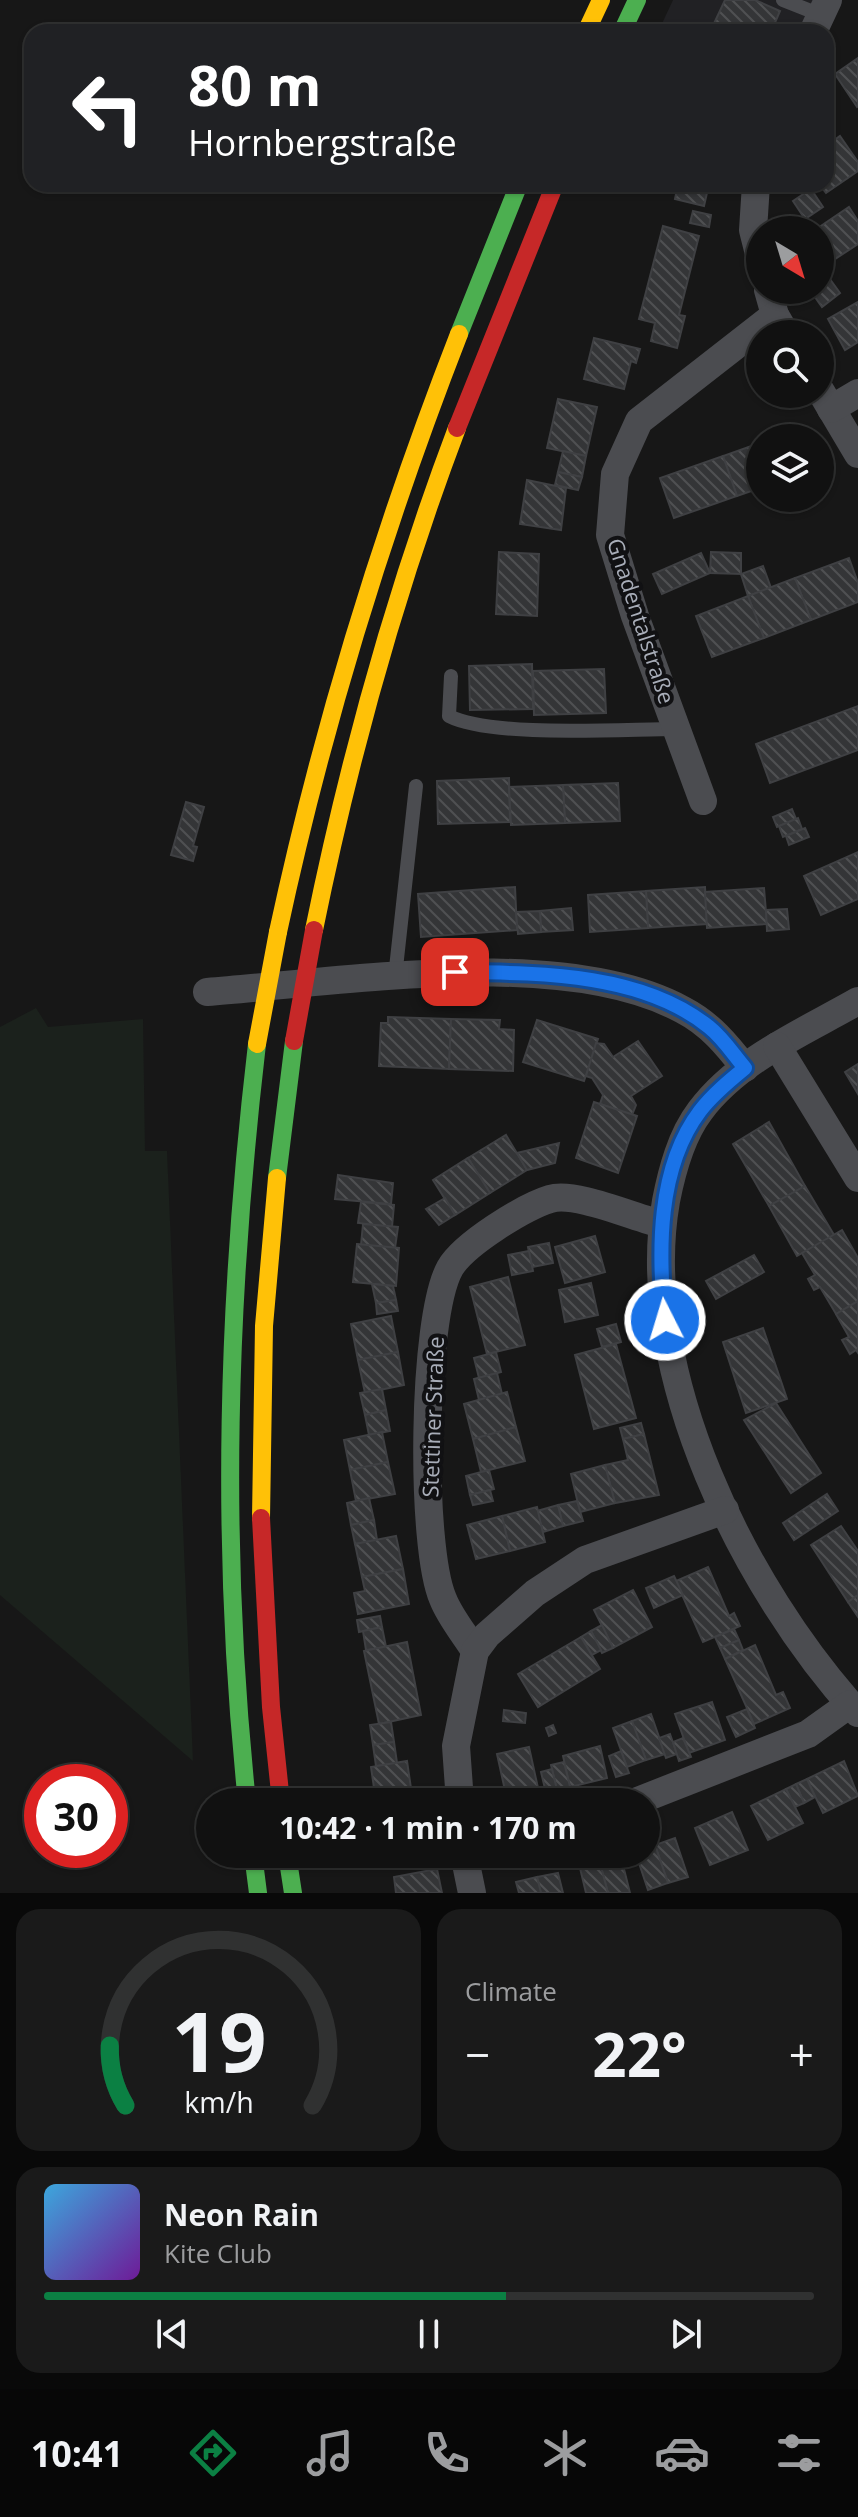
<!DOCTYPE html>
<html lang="en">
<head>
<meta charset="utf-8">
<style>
  body { margin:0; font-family:"Open Sans",sans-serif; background:#1a1a1a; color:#f1f3f6; height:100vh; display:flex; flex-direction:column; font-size:30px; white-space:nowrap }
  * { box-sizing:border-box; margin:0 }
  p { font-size:26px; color:#9c9d9f }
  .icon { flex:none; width:44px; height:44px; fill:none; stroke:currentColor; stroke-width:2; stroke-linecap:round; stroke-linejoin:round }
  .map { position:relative; height:1893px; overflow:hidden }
  .side { display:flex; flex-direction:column; gap:16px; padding:16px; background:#090909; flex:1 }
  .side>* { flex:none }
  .guide { position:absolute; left:24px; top:24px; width:810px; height:168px; border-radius:24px; box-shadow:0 2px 6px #0004,0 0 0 2px #303131; background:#202124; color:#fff; overflow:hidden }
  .needle { width:52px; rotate:142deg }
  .controls { position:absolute; left:746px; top:216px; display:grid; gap:16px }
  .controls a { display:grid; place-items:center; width:88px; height:88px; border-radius:50%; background:#111; box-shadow:0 2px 6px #0004,0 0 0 2px #303131; font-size:40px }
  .speed { position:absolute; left:24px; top:1764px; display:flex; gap:16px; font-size:40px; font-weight:700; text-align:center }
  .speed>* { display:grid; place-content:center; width:104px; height:104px; border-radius:50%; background:#111; box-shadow:0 2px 6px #0004,0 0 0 2px #303131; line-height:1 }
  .speed .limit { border:12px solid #d22; background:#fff; color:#111 }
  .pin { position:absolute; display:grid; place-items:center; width:68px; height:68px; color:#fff; margin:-34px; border-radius:16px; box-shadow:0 4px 12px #0006 }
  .me { position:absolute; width:88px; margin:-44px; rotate:355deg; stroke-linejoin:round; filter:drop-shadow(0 0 6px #0008) }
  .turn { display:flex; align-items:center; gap:28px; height:168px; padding:0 32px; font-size:36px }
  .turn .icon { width:104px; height:104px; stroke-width:2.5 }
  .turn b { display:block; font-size:56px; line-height:68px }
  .big { font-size:60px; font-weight:700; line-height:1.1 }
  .side .tile { flex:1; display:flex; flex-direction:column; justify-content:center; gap:12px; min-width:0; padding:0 28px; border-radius:24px; background:#1a1a1a }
  .side .dial { align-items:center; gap:0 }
  .dial svg { height:208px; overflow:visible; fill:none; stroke:#303131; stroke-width:7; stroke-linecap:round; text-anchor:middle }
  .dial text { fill:#f1f3f6; stroke:none }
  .song { display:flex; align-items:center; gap:24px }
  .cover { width:96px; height:96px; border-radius:12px; background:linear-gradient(135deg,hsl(200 70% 55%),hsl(280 70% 35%)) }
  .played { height:8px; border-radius:4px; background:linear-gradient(90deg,#0b8043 60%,#303131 60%) }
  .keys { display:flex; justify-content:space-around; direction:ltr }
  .heat { display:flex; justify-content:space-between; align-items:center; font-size:44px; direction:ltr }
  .side .tiles { flex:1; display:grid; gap:16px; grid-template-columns:1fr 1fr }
  .tile:last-child { grid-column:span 2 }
  .trip { position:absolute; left:196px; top:1788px; width:464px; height:80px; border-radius:40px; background:#111; box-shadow:0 2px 6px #0004,0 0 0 2px #303131; font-weight:700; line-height:80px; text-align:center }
  .dock { display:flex; height:128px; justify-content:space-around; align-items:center; background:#070707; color:#9c9d9f }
  .dock .icon { width:56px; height:56px }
  .dock .active { color:#0b8043 }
  .dock b { font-size:36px; color:#f1f3f6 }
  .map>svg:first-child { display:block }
</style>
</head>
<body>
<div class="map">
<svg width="858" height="1893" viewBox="0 0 858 1893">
  <defs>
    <pattern id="building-back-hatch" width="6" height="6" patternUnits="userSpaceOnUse" patternTransform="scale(2)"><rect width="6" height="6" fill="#343537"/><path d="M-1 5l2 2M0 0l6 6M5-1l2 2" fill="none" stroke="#4f5052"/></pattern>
  </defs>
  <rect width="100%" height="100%" fill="#171717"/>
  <!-- built -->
  <path fill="#212124" d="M 673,0 L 828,0 L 813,32 L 658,32 Z"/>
  <!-- garden -->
  <path fill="#1b211c" d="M 36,1008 L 48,1027 L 143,1019 L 145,1151 L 167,1151 L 193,1761 L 0,1595 L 0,1027 Z"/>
  <!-- building -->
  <g fill="url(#building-back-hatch)" stroke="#3f4043" stroke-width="2">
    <path d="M 725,0 L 755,0 L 780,11 L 771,32 L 710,32 Z"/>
    <path d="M 858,58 L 858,106 L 857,107 L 835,74 Z"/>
    <path d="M 840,136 L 858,162 L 858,171 L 826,193 L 819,184 L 826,184 L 826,146 Z"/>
    <path d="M 678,184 L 709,184 L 704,206 L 675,199 Z"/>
    <path d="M 811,189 L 823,207 L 805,219 L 793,201 Z"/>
    <path d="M 849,207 L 858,221 L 858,244 L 832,261 L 820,242 L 820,230 L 815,230 Z"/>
    <path d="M 693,211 L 711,215 L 709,227 L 690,223 Z"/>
    <path d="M 663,226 L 699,236 L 679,315 L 685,316 L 677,348 L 651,341 L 655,323 L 639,319 Z"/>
    <path d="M 820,257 L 831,272 L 820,280 Z"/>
    <path d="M 827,275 L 840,293 L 822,307 L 810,290 L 820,290 L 820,280 Z"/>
    <path d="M 858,302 L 858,342 L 845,350 L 828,319 Z"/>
    <path d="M 594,338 L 640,349 L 636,363 L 631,361 L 624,389 L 584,379 Z"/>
    <path d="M 558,399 L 597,407 L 586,456 L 547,448 Z"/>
    <path d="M 760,443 L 760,488 L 737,496 L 723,456 Z"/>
    <path d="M 563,451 L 586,456 L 582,477 L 558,472 Z"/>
    <path d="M 723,456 L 737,496 L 674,518 L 660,478 Z"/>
    <path d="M 558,472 L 582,477 L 578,490 L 555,485 Z"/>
    <path d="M 527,480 L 566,488 L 561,530 L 520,524 Z"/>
    <path d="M 499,552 L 539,554 L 537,616 L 496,614 Z"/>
    <path d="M 711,552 L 741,553 L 741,574 L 710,573 Z"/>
    <path d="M 701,553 L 710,573 L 662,594 L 653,574 Z"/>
    <path d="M 849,558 L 858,583 L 858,602 L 811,620 L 795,578 Z"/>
    <path d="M 763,566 L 771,588 L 748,596 L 741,574 Z"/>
    <path d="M 795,578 L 811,620 L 764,638 L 748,596 Z"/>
    <path d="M 748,596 L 764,638 L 712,657 L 696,616 Z"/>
    <path d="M 532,664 L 533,709 L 470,710 L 469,666 Z"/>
    <path d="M 604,669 L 606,713 L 534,715 L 533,671 Z"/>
    <path d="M 858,706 L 858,750 L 770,783 L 756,744 Z"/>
    <path d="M 509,778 L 510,822 L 438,824 L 437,781 Z"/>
    <path d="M 618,783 L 620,821 L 565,823 L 563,785 Z"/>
    <path d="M 563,785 L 565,823 L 511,825 L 509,787 Z"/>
    <path d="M 186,802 L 204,807 L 193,846 L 197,847 L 193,861 L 171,855 Z"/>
    <path d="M 792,809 L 796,819 L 777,827 L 773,817 Z"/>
    <path d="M 798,818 L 802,829 L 783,837 L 779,826 Z"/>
    <path d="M 805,828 L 809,837 L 789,845 L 786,836 Z"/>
    <path d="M 858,852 L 858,899 L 821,915 L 804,876 Z"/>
    <path d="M 515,887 L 517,930 L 421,937 L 418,894 Z"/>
    <path d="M 705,887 L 707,924 L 648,928 L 646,891 Z"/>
    <path d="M 764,888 L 767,924 L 707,928 L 705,892 Z"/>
    <path d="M 646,891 L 648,928 L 590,932 L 588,895 Z"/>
    <path d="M 571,908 L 573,930 L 541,932 L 540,911 Z"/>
    <path d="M 787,909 L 789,929 L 767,931 L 766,910 Z"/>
    <path d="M 540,911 L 541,932 L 518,934 L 516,912 Z"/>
    <path d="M 388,1017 L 451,1019 L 449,1069 L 379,1066 L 381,1023 L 388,1023 Z"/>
    <path d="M 451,1019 L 500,1020 L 499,1029 L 514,1030 L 513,1071 L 449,1069 Z"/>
    <path d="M 537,1020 L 598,1039 L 584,1081 L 523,1062 Z"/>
    <path d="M 638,1041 L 662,1076 L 631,1096 L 636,1105 L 632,1115 L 600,1104 L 603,1095 L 592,1078 L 586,1076 L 596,1043 L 604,1044 L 613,1057 Z"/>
    <path d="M 858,1064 L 858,1094 L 845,1072 Z"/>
    <path d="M 594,1102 L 637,1116 L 618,1173 L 576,1158 Z"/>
    <path d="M 769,1122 L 805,1186 L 769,1206 L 733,1144 Z"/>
    <path d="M 506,1135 L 527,1170 L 490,1193 L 468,1158 Z"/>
    <path d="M 559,1143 L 555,1163 L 527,1170 L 517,1153 Z"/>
    <path d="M 468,1158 L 490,1193 L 455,1215 L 433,1180 Z"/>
    <path d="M 338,1175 L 393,1183 L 391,1204 L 335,1199 Z"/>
    <path d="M 805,1186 L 834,1235 L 797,1256 L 769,1206 Z"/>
    <path d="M 445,1198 L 455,1215 L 439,1225 L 426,1209 Z"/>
    <path d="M 361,1202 L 394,1205 L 392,1227 L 358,1223 Z"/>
    <path d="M 363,1224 L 398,1227 L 395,1248 L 361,1245 Z"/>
    <path d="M 842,1230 L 858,1258 L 858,1301 L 836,1314 L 820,1287 L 814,1290 L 808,1279 L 815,1275 L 802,1253 Z"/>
    <path d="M 595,1236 L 605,1272 L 565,1283 L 555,1247 Z"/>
    <path d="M 549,1243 L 553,1263 L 532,1267 L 528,1247 Z"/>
    <path d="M 357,1244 L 399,1248 L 396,1286 L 353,1282 Z"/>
    <path d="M 529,1251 L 533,1271 L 512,1275 L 508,1255 Z"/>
    <path d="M 754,1255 L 764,1272 L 716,1299 L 706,1281 Z"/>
    <path d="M 508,1277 L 525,1345 L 487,1354 L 470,1287 Z"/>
    <path d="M 591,1283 L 598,1315 L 565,1322 L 559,1290 Z"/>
    <path d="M 372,1284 L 393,1286 L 396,1300 L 376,1303 Z"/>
    <path d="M 396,1300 L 398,1311 L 377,1314 L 376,1303 Z"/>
    <path d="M 858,1301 L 858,1353 L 856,1350 L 850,1354 L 842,1340 L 849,1337 L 836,1314 Z"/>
    <path d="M 391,1316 L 398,1352 L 358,1360 L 351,1324 Z"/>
    <path d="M 616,1324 L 621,1342 L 602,1347 L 597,1329 Z"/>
    <path d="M 763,1328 L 787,1399 L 746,1413 L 723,1342 Z"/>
    <path d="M 616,1344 L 636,1418 L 594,1429 L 575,1355 Z"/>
    <path d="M 398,1352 L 404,1385 L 365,1393 L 358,1360 Z"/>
    <path d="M 496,1352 L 501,1372 L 479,1378 L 474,1358 Z"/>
    <path d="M 497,1373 L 502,1394 L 479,1400 L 474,1379 Z"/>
    <path d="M 382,1389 L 386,1410 L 365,1415 L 360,1393 Z"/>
    <path d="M 507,1392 L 516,1427 L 473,1439 L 464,1404 Z"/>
    <path d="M 776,1403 L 821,1473 L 791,1493 L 744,1420 Z"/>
    <path d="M 386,1410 L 390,1431 L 369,1435 L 365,1415 Z"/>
    <path d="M 641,1423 L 644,1434 L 623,1439 L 620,1428 Z"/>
    <path d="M 516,1427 L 525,1461 L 481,1472 L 473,1439 Z"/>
    <path d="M 382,1432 L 388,1462 L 350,1470 L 344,1440 Z"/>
    <path d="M 644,1434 L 659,1495 L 615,1503 L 605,1465 L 628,1460 L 623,1439 Z"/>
    <path d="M 388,1462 L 395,1494 L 356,1501 L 350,1470 Z"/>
    <path d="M 605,1465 L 615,1503 L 580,1512 L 571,1474 Z"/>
    <path d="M 489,1470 L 494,1489 L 470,1495 L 466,1476 Z"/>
    <path d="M 490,1490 L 493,1501 L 473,1505 L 470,1495 Z"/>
    <path d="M 827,1494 L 838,1511 L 794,1540 L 783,1523 Z"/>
    <path d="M 369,1498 L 374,1520 L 351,1525 L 347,1503 Z"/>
    <path d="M 577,1501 L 583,1521 L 563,1526 L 558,1505 Z"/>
    <path d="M 558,1505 L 563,1526 L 543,1532 L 537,1511 Z"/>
    <path d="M 537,1507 L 545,1542 L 510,1551 L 502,1516 Z"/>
    <path d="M 502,1516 L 510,1551 L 476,1559 L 467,1525 Z"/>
    <path d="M 374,1520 L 377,1540 L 355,1544 L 351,1525 Z"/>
    <path d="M 841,1526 L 858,1551 L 858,1595 L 848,1602 L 811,1545 Z"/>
    <path d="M 396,1536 L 403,1569 L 362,1577 L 355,1544 Z"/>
    <path d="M 708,1567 L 729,1616 L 734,1613 L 740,1626 L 703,1642 L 676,1581 Z"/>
    <path d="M 403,1569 L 409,1604 L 358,1614 L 354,1593 L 365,1591 L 362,1577 Z"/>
    <path d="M 674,1576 L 683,1595 L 654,1608 L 646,1588 Z"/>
    <path d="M 633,1590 L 652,1627 L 613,1648 L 594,1610 Z"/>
    <path d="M 858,1595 L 858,1617 L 848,1602 Z"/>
    <path d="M 380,1616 L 382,1627 L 359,1632 L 357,1620 Z"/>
    <path d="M 602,1625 L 613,1648 L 602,1653 L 591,1631 Z"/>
    <path d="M 382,1627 L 386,1647 L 366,1650 L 363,1631 Z"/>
    <path d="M 734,1629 L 739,1640 L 720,1648 L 715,1637 Z"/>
    <path d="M 591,1631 L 601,1650 L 592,1655 L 581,1637 Z"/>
    <path d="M 581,1637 L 600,1669 L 538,1707 L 518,1674 Z"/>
    <path d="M 739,1640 L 743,1650 L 725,1659 L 720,1648 Z"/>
    <path d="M 407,1642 L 421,1715 L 379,1724 L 364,1651 Z"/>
    <path d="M 755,1645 L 776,1695 L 783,1692 L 790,1708 L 754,1724 L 725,1659 Z"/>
    <path d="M 712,1702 L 725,1740 L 689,1753 L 675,1714 Z"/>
    <path d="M 747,1709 L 755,1728 L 736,1737 L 727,1717 Z"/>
    <path d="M 504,1710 L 526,1713 L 525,1723 L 503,1721 Z"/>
    <path d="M 651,1714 L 665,1754 L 646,1760 L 632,1721 Z"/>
    <path d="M 632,1721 L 646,1760 L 627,1767 L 613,1728 Z"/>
    <path d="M 391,1722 L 394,1742 L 373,1745 L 370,1725 Z"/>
    <path d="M 553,1725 L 556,1733 L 549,1736 L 546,1728 Z"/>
    <path d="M 670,1734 L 677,1754 L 666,1758 L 659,1738 Z"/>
    <path d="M 683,1738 L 691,1757 L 679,1761 L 673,1742 Z"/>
    <path d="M 394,1742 L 397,1763 L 376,1766 L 373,1745 Z"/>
    <path d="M 600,1746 L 607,1778 L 570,1787 L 563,1756 Z"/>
    <path d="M 529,1747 L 538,1788 L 506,1795 L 497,1754 Z"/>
    <path d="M 621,1751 L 629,1773 L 616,1777 L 609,1756 Z"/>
    <path d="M 407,1761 L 413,1802 L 376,1802 L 371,1767 Z"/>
    <path d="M 844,1761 L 858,1796 L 823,1813 L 807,1779 Z"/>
    <path d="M 564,1762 L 570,1787 L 557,1790 L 551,1765 Z"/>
    <path d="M 552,1769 L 557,1790 L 546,1793 L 541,1772 Z"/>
    <path d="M 807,1779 L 815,1797 L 804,1803 L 796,1784 Z"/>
    <path d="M 796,1784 L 804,1803 L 795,1807 L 786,1789 Z"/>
    <path d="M 786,1789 L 803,1823 L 768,1840 L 751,1806 Z"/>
    <path d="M 732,1812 L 748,1850 L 710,1865 L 695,1828 Z"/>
    <path d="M 675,1838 L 688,1877 L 668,1883 L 655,1845 Z"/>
    <path d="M 655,1845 L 668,1883 L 648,1890 L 636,1854 L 646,1854 L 646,1848 Z"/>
    <path d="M 621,1857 L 630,1893 L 608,1893 L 600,1863 Z"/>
    <path d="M 600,1863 L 608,1893 L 586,1893 L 580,1868 Z"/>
    <path d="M 437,1869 L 442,1893 L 396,1893 L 394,1877 Z"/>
    <path d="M 558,1873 L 563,1893 L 541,1893 L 537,1877 Z"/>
    <path d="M 537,1877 L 541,1893 L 519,1893 L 516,1882 Z"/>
  </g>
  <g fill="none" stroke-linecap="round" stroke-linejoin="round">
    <!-- lane -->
    <g stroke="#4b4c50" stroke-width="14">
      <path d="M 783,0 L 821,15"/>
      <path d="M 451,676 L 449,716 C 492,738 623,729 676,729"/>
      <path d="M 395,977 L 416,786"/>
    </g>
    <!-- street -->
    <g stroke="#4b4c50" stroke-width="28">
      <path d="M 813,32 L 828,0"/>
      <path d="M 756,184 L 753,230 L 760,258"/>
      <path d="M 768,290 L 775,315 L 786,334"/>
      <path d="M 820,390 L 858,454"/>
      <path d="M 831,409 L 858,393"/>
      <path d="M 703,801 L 635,616 L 610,535 L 615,474 L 639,421 L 775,315"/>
      <path d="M 207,992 C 340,982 564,945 683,1010 C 710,1024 727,1045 745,1068"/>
      <path d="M 858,1001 C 804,1032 739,1059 700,1111 C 681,1136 672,1170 666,1201 C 636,1372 745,1589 858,1713"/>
      <path d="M 777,1046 L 858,1178"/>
      <path d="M 475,1651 C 465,1635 450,1617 443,1599 C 420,1546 422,1318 450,1268 C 464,1244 524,1207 550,1199 C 575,1191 635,1218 662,1224"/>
      <path d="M 460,1802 L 456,1746 L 475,1651 L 487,1635 L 535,1593 L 585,1560 L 725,1510"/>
      <path d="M 635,1802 L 808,1734 L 850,1704"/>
      <path d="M 464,1854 L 472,1893"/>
    </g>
    <!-- fast -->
    <g stroke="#4caf50" stroke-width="18">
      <path d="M 622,32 L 637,0"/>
      <path d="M 459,334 L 519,184"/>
      <path d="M 277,1178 L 294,1041"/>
      <path d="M 247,1802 C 220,1545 227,1300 257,1044"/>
      <path d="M 253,1854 L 258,1893"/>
      <path d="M 287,1854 L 293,1893"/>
    </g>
    <!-- slow -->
    <g stroke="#ffc107" stroke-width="18">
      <path d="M 586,32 L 601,0"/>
      <path d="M 314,930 C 349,758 395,592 457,428"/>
      <path d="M 278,932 C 322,727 383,529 459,334"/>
      <path d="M 261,1518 L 264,1326 L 277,1178"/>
    </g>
    <!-- jam -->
    <g stroke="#c62828" stroke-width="18">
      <path d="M 457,428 L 555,184"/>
      <path d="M 261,1518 L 271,1707 L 281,1802"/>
    </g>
    <!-- slow-bridge -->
    <path stroke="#ffc107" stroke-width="18" d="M 257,1044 L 278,932"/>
    <!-- jam-bridge -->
    <path stroke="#c62828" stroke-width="18" d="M 294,1041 L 314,930"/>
  </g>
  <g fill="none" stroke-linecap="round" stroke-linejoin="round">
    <!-- route casing -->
    <g stroke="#114b97" stroke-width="20">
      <path id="route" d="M 455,972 C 537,973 641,972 709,1027 C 723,1038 733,1054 745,1068 C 729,1081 712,1095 700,1111 C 657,1168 658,1252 665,1320"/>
    </g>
    <!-- route -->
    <use href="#route" stroke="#1a73e8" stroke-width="14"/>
  </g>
  <g text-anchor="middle" stroke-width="8" stroke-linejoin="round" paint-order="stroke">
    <!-- street labels -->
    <g font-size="22" fill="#a8adb8" stroke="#111113">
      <text transform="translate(641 621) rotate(72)" y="8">Gnadentalstraße</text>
      <text transform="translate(433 1417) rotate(-88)" y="8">Stettiner Straße</text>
    </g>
  </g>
</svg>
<div class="controls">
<a><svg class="needle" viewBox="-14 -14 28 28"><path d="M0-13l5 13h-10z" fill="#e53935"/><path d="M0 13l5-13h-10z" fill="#9c9d9f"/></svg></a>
<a><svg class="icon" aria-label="search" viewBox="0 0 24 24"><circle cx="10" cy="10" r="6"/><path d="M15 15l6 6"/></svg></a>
<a><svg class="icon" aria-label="layers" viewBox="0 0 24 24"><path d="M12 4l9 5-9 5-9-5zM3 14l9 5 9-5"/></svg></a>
</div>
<div class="speed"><div class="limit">30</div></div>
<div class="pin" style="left:455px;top:972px;background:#d93025"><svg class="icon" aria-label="arrive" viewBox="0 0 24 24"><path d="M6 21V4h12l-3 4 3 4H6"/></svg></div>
<svg class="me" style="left:665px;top:1320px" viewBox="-20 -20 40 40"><circle r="17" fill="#1a73e8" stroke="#fff" stroke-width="3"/><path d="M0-11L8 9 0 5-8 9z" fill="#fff"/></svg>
<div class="trip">10:42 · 1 min · 170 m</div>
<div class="guide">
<div class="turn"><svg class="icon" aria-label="left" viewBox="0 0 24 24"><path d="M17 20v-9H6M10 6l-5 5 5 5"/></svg><div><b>80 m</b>Hornbergstraße</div></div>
</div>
</div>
<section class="side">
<div class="tiles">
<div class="tile dial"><svg viewBox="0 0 100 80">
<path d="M14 69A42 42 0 1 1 86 69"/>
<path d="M14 69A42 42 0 0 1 8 46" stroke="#0b8043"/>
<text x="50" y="56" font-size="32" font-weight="700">19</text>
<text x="50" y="72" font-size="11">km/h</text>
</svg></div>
<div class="tile"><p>Climate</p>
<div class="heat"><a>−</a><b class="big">22°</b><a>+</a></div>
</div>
<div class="tile">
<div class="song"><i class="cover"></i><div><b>Neon Rain</b><p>Kite Club</p></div></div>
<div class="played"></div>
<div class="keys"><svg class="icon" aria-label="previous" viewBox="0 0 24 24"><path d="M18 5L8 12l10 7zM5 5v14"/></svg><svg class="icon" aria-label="pause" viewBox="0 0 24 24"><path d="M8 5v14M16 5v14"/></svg><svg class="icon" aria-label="next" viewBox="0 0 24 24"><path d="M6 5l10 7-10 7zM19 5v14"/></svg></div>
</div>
</div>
</section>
<nav class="dock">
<b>10:41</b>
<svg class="icon active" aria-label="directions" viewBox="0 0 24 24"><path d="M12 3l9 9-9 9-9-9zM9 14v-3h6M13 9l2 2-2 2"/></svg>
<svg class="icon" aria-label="music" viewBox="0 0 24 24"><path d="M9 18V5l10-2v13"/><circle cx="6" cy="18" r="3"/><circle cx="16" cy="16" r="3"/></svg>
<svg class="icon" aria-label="phone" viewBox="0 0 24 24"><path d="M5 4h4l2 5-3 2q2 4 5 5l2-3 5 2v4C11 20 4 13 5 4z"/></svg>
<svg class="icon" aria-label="climate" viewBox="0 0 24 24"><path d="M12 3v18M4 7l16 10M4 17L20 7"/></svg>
<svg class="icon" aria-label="car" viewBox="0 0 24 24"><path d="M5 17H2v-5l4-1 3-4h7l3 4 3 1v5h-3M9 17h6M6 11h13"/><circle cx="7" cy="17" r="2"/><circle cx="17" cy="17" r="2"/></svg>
<svg class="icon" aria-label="filters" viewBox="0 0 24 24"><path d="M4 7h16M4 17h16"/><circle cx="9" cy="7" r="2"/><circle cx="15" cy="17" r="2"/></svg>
</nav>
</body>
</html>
